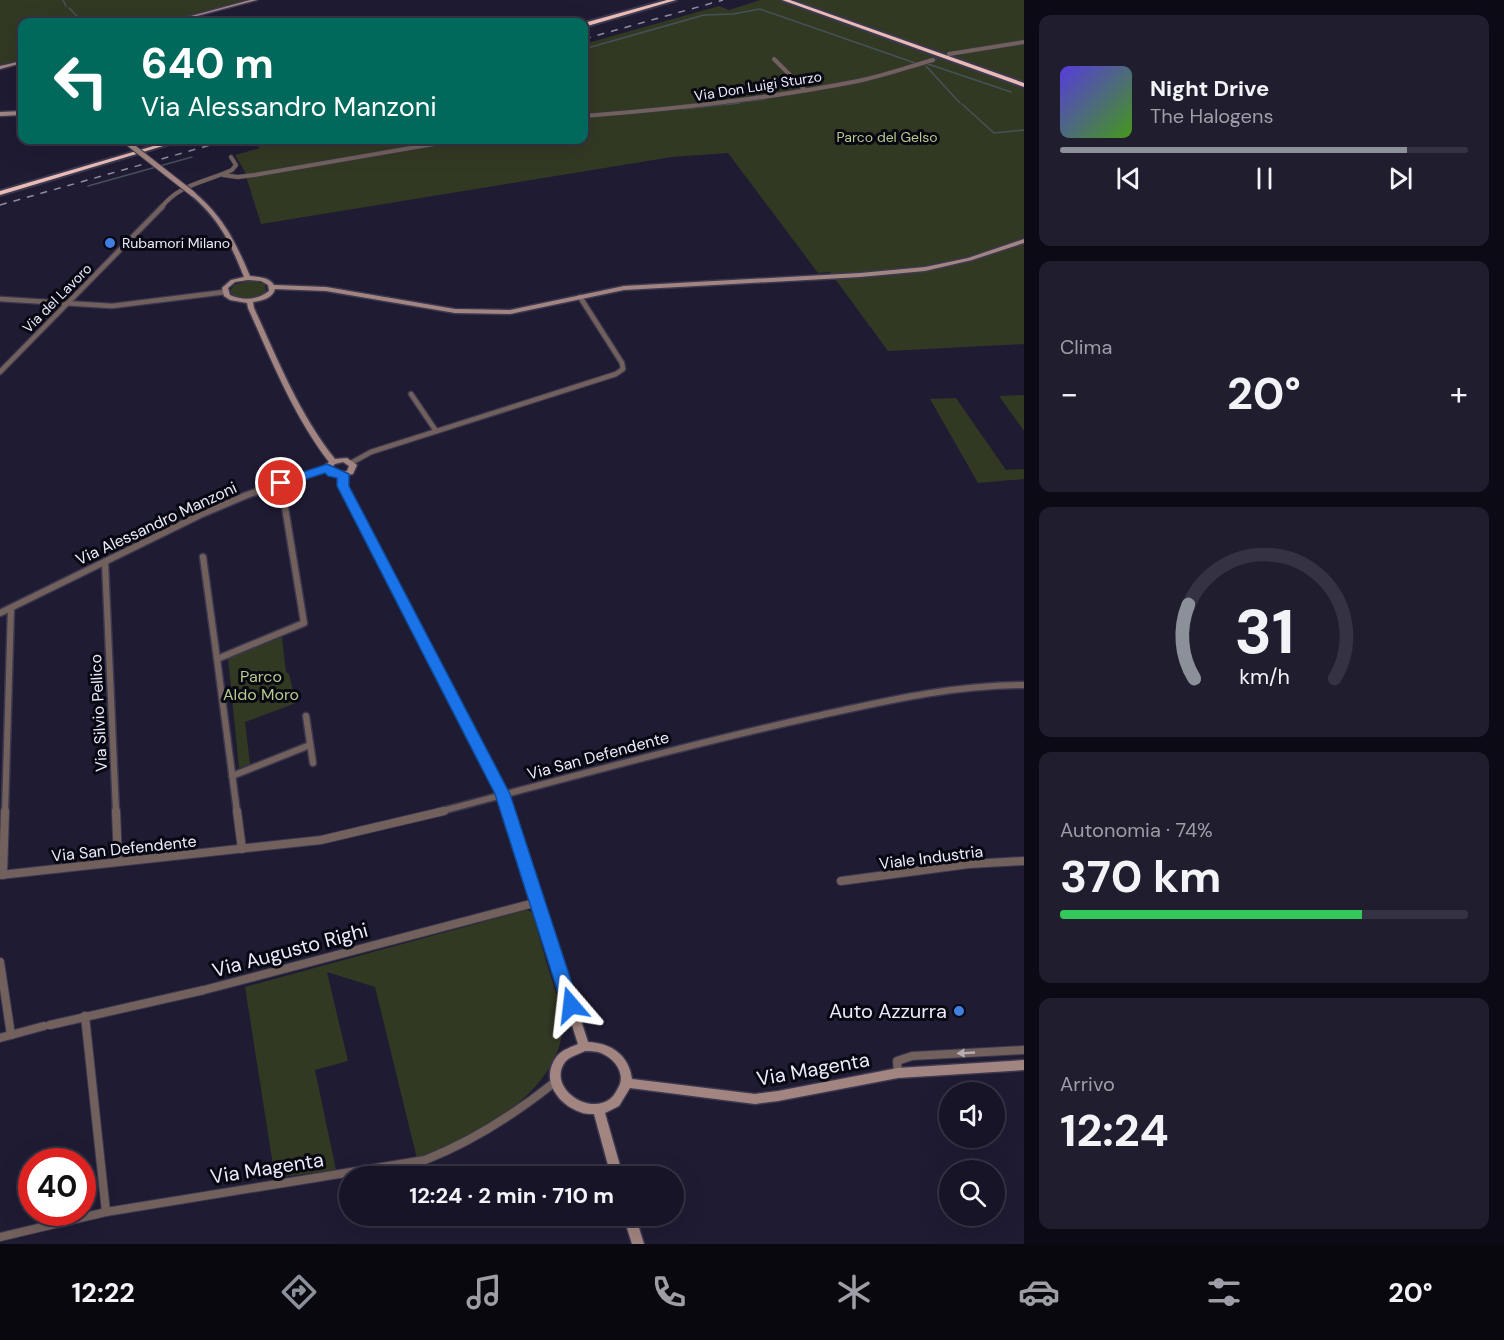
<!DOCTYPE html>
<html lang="it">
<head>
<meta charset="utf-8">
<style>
  body { margin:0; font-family:"DM Sans",sans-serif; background:#1f1d2e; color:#f1f3f6; height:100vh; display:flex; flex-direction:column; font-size:22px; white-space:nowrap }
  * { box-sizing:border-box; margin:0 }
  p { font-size:20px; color:#9e9ea7 }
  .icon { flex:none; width:33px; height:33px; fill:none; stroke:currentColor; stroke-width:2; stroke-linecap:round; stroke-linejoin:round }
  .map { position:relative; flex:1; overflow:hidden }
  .side { display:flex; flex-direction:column; gap:15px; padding:15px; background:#0c0b15; width:480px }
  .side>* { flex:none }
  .hud { position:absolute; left:18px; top:18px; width:570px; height:126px; border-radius:12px; box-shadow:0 6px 24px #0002,0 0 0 2px #353343; background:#00695c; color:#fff; overflow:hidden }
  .controls { position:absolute; left:939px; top:1082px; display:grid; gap:12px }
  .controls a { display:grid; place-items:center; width:66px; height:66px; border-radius:50%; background:#161426; box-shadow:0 6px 24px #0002,0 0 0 2px #353343; font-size:30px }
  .speed { position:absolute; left:18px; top:1148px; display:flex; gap:12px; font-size:30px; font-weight:700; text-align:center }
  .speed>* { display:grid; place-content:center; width:78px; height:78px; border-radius:50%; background:#161426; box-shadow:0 6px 24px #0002,0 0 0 2px #353343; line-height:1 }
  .speed .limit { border:9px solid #d22; background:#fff; color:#111 }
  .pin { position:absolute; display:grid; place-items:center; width:51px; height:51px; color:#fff; margin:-26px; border:3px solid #fff; border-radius:50%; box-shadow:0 2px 6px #0007 }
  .me { position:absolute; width:66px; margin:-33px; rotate:343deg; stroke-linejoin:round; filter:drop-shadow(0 0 4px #0008) }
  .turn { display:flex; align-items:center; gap:21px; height:126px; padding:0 24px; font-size:27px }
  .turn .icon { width:78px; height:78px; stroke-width:2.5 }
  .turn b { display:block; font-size:42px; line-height:51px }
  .big { font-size:45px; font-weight:700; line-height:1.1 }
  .side .tile { flex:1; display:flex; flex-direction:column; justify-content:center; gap:9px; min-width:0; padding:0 21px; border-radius:12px; background:#1f1d2e }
  .side .dial { align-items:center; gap:0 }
  .dial svg { height:156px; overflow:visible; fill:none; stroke:#353343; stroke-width:7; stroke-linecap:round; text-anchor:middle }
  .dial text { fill:#f1f3f6; stroke:none }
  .song { display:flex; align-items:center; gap:18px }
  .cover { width:72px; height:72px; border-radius:9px; background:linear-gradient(135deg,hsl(250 70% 55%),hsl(100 70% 35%)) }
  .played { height:6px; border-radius:3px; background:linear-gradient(90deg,#8c9099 85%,#353343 85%) }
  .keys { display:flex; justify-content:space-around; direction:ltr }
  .heat { display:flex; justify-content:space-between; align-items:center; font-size:33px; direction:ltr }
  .charge { height:9px; border-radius:4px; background:linear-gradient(90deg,#34c759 74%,#353343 0) }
  .trip { position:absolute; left:339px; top:1166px; width:345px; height:60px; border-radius:30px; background:#161426; box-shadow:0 6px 24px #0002,0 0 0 2px #353343; font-weight:700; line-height:60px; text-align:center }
  .tab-bar { display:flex; height:96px; justify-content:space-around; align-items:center; background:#09080f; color:#9e9ea7 }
  .tab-bar .icon { width:42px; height:42px }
  .tab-bar .on { color:#8c9099 }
  .tab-bar b { font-size:27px; color:#f1f3f6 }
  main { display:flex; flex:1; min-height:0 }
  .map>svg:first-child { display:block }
</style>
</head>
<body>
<main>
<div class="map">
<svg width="1024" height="1244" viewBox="0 0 1024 1244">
  <rect width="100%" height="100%" fill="#1e1b33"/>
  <!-- green -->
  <g fill="#323923">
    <path d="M 0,0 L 252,0 L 168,22 L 22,22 L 22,61 L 0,66 Z"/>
    <path d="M 760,0 L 1024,0 L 1024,344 L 888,351 L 830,272 L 818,273 L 728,153 L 672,157 L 261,224 L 244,170 L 235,155 L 260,148 L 250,140 L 584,140 L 584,44 L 719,6 L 729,10 Z"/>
    <path d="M 251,280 L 265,284 L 266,292 C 255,300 243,301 232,294 L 230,291 L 234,285 Z"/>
    <path d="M 1024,395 L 1024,431 L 999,396 Z"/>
    <path d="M 956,398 L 1006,470 L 1024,469 L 1024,479 L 978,483 L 930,399 Z"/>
    <path d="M 282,637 L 286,672 L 289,674 L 296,703 L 245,722 L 250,764 L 239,768 L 228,658 Z"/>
    <path d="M 526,910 L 532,912 C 539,936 545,959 553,983 C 556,994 563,1007 563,1018 C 566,1089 475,1139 417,1159 L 375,987 L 327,972 L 348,1061 L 315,1070 L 336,1170 L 275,1178 L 245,987 Z"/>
  </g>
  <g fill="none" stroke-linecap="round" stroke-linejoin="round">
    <!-- stream -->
    <g stroke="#465259" stroke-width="1.5">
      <path d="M 63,0 L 66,6"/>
      <path d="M 69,8 L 83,22"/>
      <path d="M 584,49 L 704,15 L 733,14 L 760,9 L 915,63"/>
      <path d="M 928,64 L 1011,92"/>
      <path d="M 926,66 L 960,103"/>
      <path d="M 741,102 L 765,99"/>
      <path d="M 962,104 L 994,133 L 1024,130"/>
      <path d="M 683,109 L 740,103"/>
      <path d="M 88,186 L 192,157"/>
    </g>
    <!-- street-tunnel -->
    <path stroke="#3d3a51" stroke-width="4" stroke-dasharray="4 1.5" stroke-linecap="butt" d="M 933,60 L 949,54"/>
    <!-- street-far3 casing -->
    <g stroke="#3b384f" stroke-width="5">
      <g id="street-far3">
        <path d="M 949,54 L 1024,42"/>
        <path d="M 774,59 L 804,89"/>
        <path d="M 584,116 C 676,109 767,99 858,81 C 883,76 908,67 933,60"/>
        <path d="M 223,175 L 238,177 L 254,175 L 457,140"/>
        <path d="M 161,208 C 179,184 206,182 232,170 L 236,165 L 231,157"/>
      </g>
    </g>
    <!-- street-far2 casing -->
    <g stroke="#3b384f" stroke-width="7">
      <g id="street-far2">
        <path d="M 0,299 L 112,306 L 225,292"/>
        <path d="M 0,372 L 162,207"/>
        <path d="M 411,394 L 436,431"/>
        <path d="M 351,463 L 371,452 L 616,374 L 623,369 L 622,363 L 580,297"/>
        <path d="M 310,474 L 327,468"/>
      </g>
    </g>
    <!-- street-far1 casing -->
    <g stroke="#3b384f" stroke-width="9">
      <g id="street-far1">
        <path d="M 203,557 L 217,659"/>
        <path d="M 105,562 L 116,812"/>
        <path d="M 0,613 L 202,514 L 247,495 L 315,472"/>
        <path d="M 306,716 L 313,763"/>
        <path d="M 232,776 L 310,745"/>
        <path d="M 5,812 L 11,608"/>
        <path d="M 237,812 L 217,659 L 304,623 L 281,483"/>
        <path d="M 438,812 C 564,779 690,744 817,716 C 886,701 953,685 1024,685"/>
      </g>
    </g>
    <!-- street casing -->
    <g stroke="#3b384f" stroke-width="10">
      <g id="street">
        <path d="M 116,811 L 118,862"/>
        <path d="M 237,811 L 242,849"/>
        <path d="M 0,875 L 321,840 L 444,811"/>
        <path d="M 3,875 L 5,811"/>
        <path d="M 841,881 L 969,864 L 1024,861"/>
        <path d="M 0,962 L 11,1035"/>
        <path d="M 85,1016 L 106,1212"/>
        <path d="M 50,1025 L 204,990 L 538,902"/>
        <path d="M 0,1038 L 44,1026"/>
        <path d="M 898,1073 L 897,1061 L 912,1056 L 1024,1050"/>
        <path d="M 0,1237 L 106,1212 L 425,1160 C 473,1141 515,1114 555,1082"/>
      </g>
    </g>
    <!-- secondary casing -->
    <g stroke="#3b384f" stroke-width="3">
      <g id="secondary">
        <path d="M 250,0 L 257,0 L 174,22 L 169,22 Z"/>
        <path d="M 22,61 L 22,63 L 0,69 L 0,66 Z"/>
        <path d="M 22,111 L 22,115 L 0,116 L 0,112 Z"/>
        <path d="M 191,193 L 195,193 C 224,218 235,241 250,276 C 259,277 269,277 274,285 L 326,287 L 455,309 L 510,310 L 624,286 L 860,273 L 925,267 L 968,258 L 1024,239 L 1024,243 L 972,260 L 925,271 L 860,277 L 624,290 L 510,314 L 455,313 L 326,291 L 275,289 C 273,298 262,301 253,302 L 254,308 C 278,360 299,414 335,459 L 347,458 L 357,465 L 353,474 L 347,475 L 347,486 L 508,794 L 588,1042 C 611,1043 629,1055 632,1079 L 755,1094 L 778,1091 L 898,1068 L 1024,1060 L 1024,1070 L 898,1078 L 778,1101 L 755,1104 L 630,1088 L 619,1106 L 605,1113 L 623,1176 L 611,1176 L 594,1114 C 589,1114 584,1114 580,1112 C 556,1103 540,1078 557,1056 C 562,1050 571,1047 578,1044 L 498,794 L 339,486 L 339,477 L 324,470 L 324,466 L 329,462 C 293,415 272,361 248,308 L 247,303 L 230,300 L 224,296 L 222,288 L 223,287 L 231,280 L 244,277 C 230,242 220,220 191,195 ZM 248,280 L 261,281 L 268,285 L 269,291 C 257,300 244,301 230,295 L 228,288 L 235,282 ZM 343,462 L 349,466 L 347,471 L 340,473 L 332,469 L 332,467 L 335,464 ZM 585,1051 C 591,1051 598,1051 603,1054 C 616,1060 626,1075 618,1088 C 616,1092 613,1097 610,1099 C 588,1116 547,1087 565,1062 C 569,1057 579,1054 585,1051 Z"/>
        <path d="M 623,1215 L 635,1215 L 644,1244 L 632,1244 Z"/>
      </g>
    </g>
    <!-- highway casing -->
    <g stroke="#3b384f" stroke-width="4">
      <g id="highway">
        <path d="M 667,0 L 676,0 L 584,27 L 584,23 Z"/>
        <path d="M 782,0 L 790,0 L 1024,83 L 1024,87 Z"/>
        <path d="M 174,140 L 183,140 L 0,195 L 0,191 Z"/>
      </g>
    </g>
    <!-- street-far3 -->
    <use href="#street-far3" stroke="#72605d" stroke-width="4"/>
    <!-- street-far2 -->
    <use href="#street-far2" stroke="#72605d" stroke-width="4.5"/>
    <!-- street-far1 -->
    <use href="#street-far1" stroke="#72605d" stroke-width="6"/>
    <!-- street -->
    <use href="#street" stroke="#72605d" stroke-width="8"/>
    <!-- secondary -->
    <use href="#secondary" fill="#a28580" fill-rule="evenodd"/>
    <!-- highway -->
    <use href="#highway" fill="#e9bbb4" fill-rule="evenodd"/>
    <!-- rail -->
    <g stroke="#8f8ea1" stroke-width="1.5" stroke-dasharray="7 7" stroke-linecap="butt">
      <path d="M 584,39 L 723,0"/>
      <path d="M 0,205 L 228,140"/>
    </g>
    <!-- secondary-bridge casing -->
    <g stroke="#3b384f" stroke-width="7" stroke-linecap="butt">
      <path id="secondary-bridge" d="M 124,140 L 193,194"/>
    </g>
    <!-- secondary-bridge -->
    <use href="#secondary-bridge" stroke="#a28580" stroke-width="5"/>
  </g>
  <!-- one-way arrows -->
  <defs><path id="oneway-solid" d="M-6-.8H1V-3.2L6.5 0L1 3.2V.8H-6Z" transform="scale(1.5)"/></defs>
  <use fill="#b5acb4" href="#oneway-solid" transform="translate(966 1053) rotate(177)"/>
  <!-- route -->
  <path fill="#1a73e8" stroke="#114b97" stroke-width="1.5" d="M 327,464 L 349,474 L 349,486 L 510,794 L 579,1005 L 577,1010 L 571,1012 L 564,1010 L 562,1005 L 495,794 L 337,486 L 337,478 L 328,476 L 325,473 L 281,487 L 275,483 L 276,481 Z"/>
  <!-- markers -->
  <g fill="#3f7fe0" stroke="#080812" stroke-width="2">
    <circle cx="110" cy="243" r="6"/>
    <circle cx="959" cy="1011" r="6"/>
  </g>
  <g text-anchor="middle" stroke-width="6" stroke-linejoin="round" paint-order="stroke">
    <!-- far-street labels -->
    <g font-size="14" fill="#ebebfb" stroke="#080812">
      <text transform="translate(758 86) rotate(-9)" y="5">Via Don Luigi Sturzo</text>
      <text transform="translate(57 298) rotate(-45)" y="5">Via del Lavoro</text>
    </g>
    <!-- far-park labels -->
    <g font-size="14" fill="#b8ca8c" stroke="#080812">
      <text x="887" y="142">Parco del Gelso</text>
    </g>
    <!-- far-poi labels -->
    <g font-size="14" fill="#ebebfb" stroke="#080812" text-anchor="start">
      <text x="122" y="248">Rubamori Milano</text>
    </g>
    <!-- street labels -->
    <g font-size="16" fill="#ebebfb" stroke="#080812">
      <text transform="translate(156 523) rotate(-25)" y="6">Via Alessandro Manzoni</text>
      <text transform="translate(98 713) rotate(-93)" y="6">Via Silvio Pellico</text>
      <text transform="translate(598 755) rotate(-15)" y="6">Via San Defendente</text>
      <text transform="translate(124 848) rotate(-6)" y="6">Via San Defendente</text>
      <text transform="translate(931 857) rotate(-7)" y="6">Viale Industria</text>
    </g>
    <!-- park labels -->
    <g font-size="16" fill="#b8ca8c" stroke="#080812">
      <text x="261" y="682">Parco<tspan x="261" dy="18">Aldo Moro</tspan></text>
    </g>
    <!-- near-street labels -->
    <g font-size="20" fill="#ebebfb" stroke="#080812">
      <text transform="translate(290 950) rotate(-15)" y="7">Via Augusto Righi</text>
      <text transform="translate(813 1069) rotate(-10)" y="7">Via Magenta</text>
      <text transform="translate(267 1168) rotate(-9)" y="7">Via Magenta</text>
    </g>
    <!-- near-poi labels -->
    <g font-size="20" fill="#ebebfb" stroke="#080812" text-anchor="end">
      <text x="947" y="1018">Auto Azzurra</text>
    </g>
  </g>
</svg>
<div class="controls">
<a><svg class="icon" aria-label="sound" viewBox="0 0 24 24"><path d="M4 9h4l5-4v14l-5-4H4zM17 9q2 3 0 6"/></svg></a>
<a><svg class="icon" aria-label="search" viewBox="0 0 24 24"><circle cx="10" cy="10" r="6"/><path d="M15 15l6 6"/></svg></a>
</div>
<div class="speed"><div class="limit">40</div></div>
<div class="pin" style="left:281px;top:483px;background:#d93025"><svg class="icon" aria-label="arrive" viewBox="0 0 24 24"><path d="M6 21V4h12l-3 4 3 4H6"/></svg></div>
<svg class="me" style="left:571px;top:1005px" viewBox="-20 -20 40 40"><path d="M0-17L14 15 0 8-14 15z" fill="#1a73e8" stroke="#fff" stroke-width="4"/></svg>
<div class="trip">12:24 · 2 min · 710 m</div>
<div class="hud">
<div class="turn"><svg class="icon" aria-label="left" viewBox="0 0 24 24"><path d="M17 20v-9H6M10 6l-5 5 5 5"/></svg><div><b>640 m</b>Via Alessandro Manzoni</div></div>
</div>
</div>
<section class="side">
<div class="tile">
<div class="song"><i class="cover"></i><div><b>Night Drive</b><p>The Halogens</p></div></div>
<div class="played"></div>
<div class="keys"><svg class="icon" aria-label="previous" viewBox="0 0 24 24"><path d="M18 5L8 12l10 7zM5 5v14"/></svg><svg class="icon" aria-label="pause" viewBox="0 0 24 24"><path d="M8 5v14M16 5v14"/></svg><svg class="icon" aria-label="next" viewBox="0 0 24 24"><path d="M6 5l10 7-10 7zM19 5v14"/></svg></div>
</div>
<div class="tile"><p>Clima</p>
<div class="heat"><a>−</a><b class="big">20°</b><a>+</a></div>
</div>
<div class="tile dial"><svg viewBox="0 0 100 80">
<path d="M14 69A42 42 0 1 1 86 69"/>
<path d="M14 69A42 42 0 0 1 11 31" stroke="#8c9099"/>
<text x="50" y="56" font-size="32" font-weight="700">31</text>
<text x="50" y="72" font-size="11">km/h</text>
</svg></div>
<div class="tile"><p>Autonomia · 74%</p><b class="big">370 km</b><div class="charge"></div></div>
<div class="tile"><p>Arrivo</p><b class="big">12:24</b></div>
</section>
</main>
<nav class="tab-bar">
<b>12:22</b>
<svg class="icon on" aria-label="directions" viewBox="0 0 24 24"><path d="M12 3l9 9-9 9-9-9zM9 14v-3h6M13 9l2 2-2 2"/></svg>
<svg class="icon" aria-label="music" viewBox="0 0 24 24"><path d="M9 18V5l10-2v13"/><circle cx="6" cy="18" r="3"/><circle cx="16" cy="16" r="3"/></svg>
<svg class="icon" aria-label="phone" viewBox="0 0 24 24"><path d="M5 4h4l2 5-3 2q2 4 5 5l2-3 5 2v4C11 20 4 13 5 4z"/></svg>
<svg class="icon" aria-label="climate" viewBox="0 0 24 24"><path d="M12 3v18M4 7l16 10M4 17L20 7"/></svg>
<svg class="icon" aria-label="car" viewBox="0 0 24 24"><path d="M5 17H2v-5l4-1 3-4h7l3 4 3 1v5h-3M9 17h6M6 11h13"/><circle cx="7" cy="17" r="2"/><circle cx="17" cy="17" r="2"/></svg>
<svg class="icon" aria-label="filters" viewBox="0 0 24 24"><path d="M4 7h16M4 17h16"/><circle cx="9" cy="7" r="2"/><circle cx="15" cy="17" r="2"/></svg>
<b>20°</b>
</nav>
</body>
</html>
